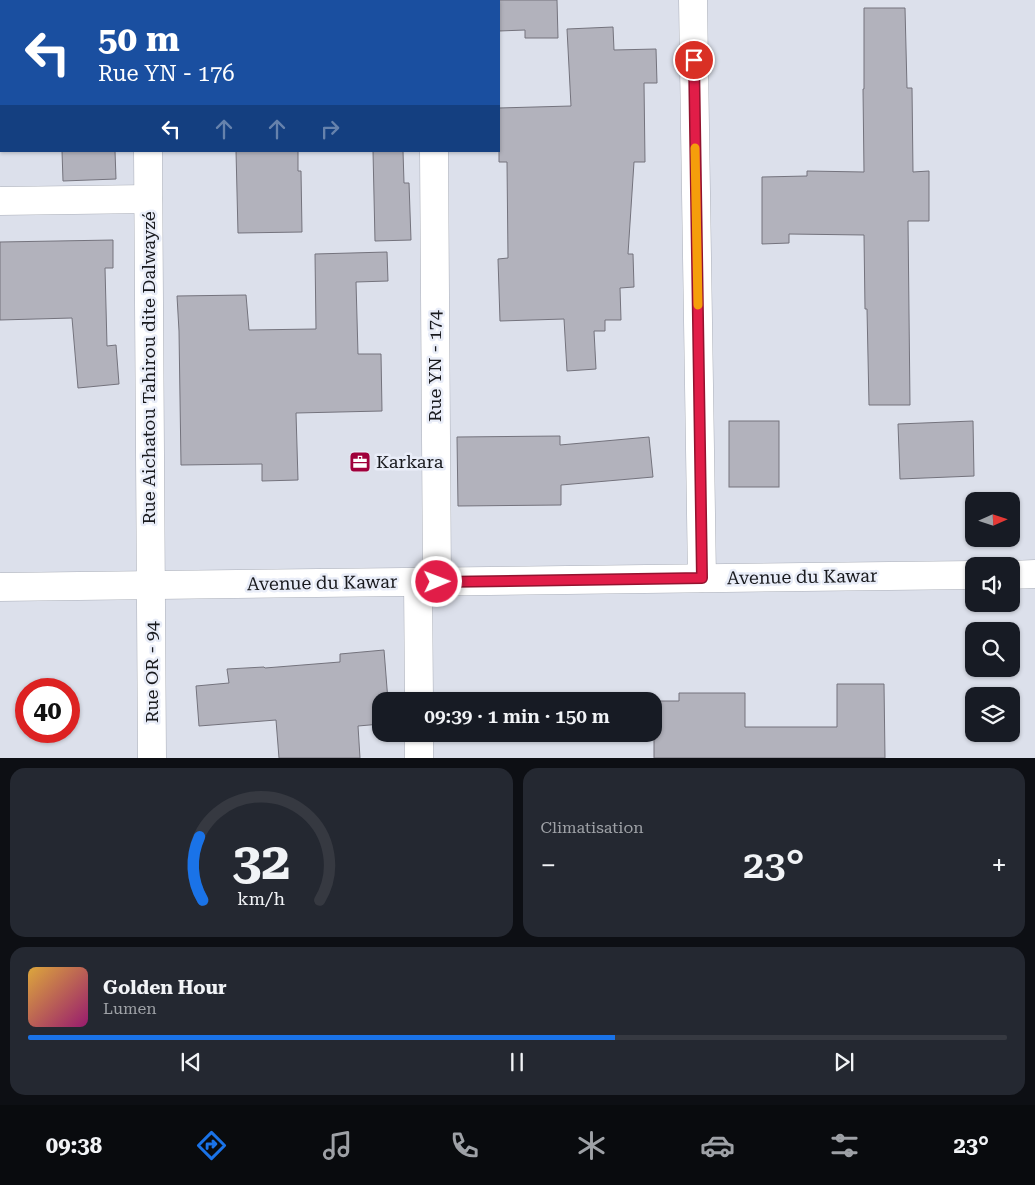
<!DOCTYPE html>
<html lang="fr">
<head>
<meta charset="utf-8">
<style>
  body { margin:0; font-family:"Roboto Serif",serif; background:#242831; color:#f1f3f6; height:100vh; display:flex; flex-direction:column; font-size:19px; white-space:nowrap }
  * { box-sizing:border-box; margin:0 }
  p { font-size:16px; color:#9ea1a6 }
  .icon { flex:none; width:28px; height:28px; fill:none; stroke:currentColor; stroke-width:2; stroke-linecap:round; stroke-linejoin:round }
  .map { position:relative; height:758px; overflow:hidden }
  .drawer { display:flex; flex-direction:column; gap:10px; padding:10px; background:#0d0f14; flex:1 }
  .drawer>* { flex:none }
  .guide { position:absolute; left:0px; top:0px; width:500px; height:152px; box-shadow:0 1px 4px #0004; background:#1a4fa0; color:#fff; overflow:hidden }
  .needle { width:32px; rotate:87deg }
  .fabs { position:absolute; left:965px; top:492px; display:grid; gap:10px }
  .fabs a { display:grid; place-items:center; width:55px; height:55px; border-radius:10px; background:#171b24; box-shadow:0 1px 4px #0004; font-size:25px }
  .speed { position:absolute; left:15px; top:678px; display:flex; gap:10px; font-size:25px; font-weight:700; text-align:center }
  .speed>* { display:grid; place-content:center; width:65px; height:65px; border-radius:50%; background:#171b24; box-shadow:0 1px 4px #0004; line-height:1 }
  .speed .limit { border:8px solid #d22; background:#fff; color:#111 }
  .pin { position:absolute; display:grid; place-items:center; width:42px; height:42px; color:#fff; margin:-21px; border:2px solid #fff; border-radius:50%; box-shadow:0 1px 5px #0007 }
  .me { position:absolute; width:55px; margin:-28px; rotate:89deg; stroke-linejoin:round; filter:drop-shadow(0 0 4px #0008) }
  .turn { display:flex; align-items:center; gap:18px; height:105px; padding:0 15px; font-size:22px }
  .turn .icon { width:65px; height:65px; stroke-width:2.5 }
  .turn b { display:block; font-size:35px; line-height:42px }
  .lanes { display:flex; align-items:center; height:48px; padding:0 15px; background:#0003; justify-content:center; gap:25px; direction:ltr }
  .lanes .off { opacity:.35 }
  .big { font-size:38px; font-weight:600; line-height:1.1 }
  .drawer .tile { flex:1; display:flex; flex-direction:column; justify-content:center; gap:8px; min-width:0; padding:0 18px; border-radius:15px; background:#242831 }
  .drawer .dial { align-items:center; gap:0 }
  .dial svg { height:130px; overflow:visible; fill:none; stroke:#363941; stroke-width:7; stroke-linecap:round; text-anchor:middle }
  .dial text { fill:#f1f3f6; stroke:none }
  .song { display:flex; align-items:center; gap:15px }
  .cover { width:60px; height:60px; border-radius:8px; background:linear-gradient(135deg,hsl(40 70% 55%),hsl(320 70% 35%)) }
  .played { height:5px; border-radius:2px; background:linear-gradient(90deg,#1a73e8 60%,#363941 60%) }
  .keys { display:flex; justify-content:space-around; direction:ltr }
  .heat { display:flex; justify-content:space-between; align-items:center; font-size:28px; direction:ltr }
  .drawer .tiles { flex:1; display:grid; gap:10px; grid-template-columns:1fr 1fr }
  .tile:last-child { grid-column:span 2 }
  .trip { position:absolute; left:372px; top:692px; width:290px; height:50px; border-radius:15px; background:#171b24; box-shadow:0 1px 4px #0004; font-weight:600; line-height:50px; text-align:center }
  .menu { display:flex; height:80px; justify-content:space-around; align-items:center; background:#090b0e; color:#9ea1a6 }
  .menu .icon { width:35px; height:35px }
  .menu .on { color:#1a73e8 }
  .menu b { font-size:22px; color:#f1f3f6 }
  .map>svg:first-child { display:block }
</style>
</head>
<body>
<div class="map">
<svg width="1035" height="758" viewBox="0 0 1035 758">
  <rect width="100%" height="100%" fill="#dce0eb"/>
  <!-- building -->
  <g fill="#b2b2bc" stroke="#74737d">
    <path d="M 499,0 L 557,0 L 558,38 L 525,38 L 525,30 L 499,31 Z"/>
    <path d="M 864,8 L 905,8 L 907,88 L 912,88 L 913,172 L 929,171 L 929,221 L 908,221 L 910,405 L 869,405 L 867,309 L 865,309 L 864,235 L 789,234 L 789,243 L 762,244 L 762,177 L 807,176 L 807,171 L 864,172 L 863,89 L 864,89 Z"/>
    <path d="M 613,27 L 614,50 L 656,49 L 657,83 L 644,83 L 645,162 L 634,162 L 628,254 L 633,254 L 634,287 L 620,288 L 621,320 L 605,320 L 605,331 L 594,331 L 596,369 L 567,371 L 564,319 L 500,321 L 498,259 L 508,258 L 507,162 L 499,162 L 499,108 L 571,106 L 567,29 Z"/>
    <path d="M 62,151 L 115,151 L 116,179 L 63,181 Z"/>
    <path d="M 236,151 L 298,151 L 298,171 L 301,171 L 302,232 L 238,233 Z"/>
    <path d="M 373,151 L 403,151 L 404,183 L 409,183 L 411,240 L 375,241 Z"/>
    <path d="M 113,240 L 113,268 L 105,268 L 107,346 L 116,345 L 119,384 L 78,388 L 72,318 L 0,320 L 0,242 Z"/>
    <path d="M 387,252 L 388,281 L 356,282 L 358,354 L 381,354 L 382,411 L 296,413 L 298,480 L 262,481 L 262,464 L 181,465 L 179,331 L 177,296 L 246,295 L 249,330 L 316,329 L 315,254 Z"/>
    <rect x="729" y="421" width="50" height="66"/>
    <path d="M 973,421 L 974,476 L 900,479 L 898,424 Z"/>
    <path d="M 560,436 L 560,445 L 649,437 L 653,477 L 561,485 L 561,505 L 458,506 L 457,437 Z"/>
    <path d="M 384,650 L 388,701 L 381,701 L 381,724 L 358,726 L 360,758 L 279,758 L 276,720 L 199,726 L 196,686 L 229,683 L 227,669 L 264,667 L 265,668 L 340,662 L 340,654 Z"/>
    <path d="M 837,684 L 884,684 L 885,758 L 654,758 L 654,701 L 679,701 L 679,693 L 745,693 L 745,727 L 837,727 Z"/>
    <rect x="976" y="691" width="27" height="5"/>
    <path d="M 976,734 L 1003,734 L 1003,739 L 976,740 Z"/>
  </g>
  <g fill="none" stroke-linecap="round" stroke-linejoin="round">
    <!-- minor casing -->
    <g stroke="#abafb9" stroke-width="29">
      <g id="minor">
        <path d="M 147,0 L 147,1"/>
        <path d="M 433,0 L 433,1"/>
        <path d="M 693,0 L 702,578"/>
        <path d="M 148,151 L 152,758"/>
        <path d="M 434,151 L 437,582"/>
        <path d="M 0,201 L 148,199"/>
        <path d="M 1011,575 L 1035,574"/>
        <path d="M 418,582 L 419,701"/>
        <path d="M 0,587 L 974,575"/>
        <path d="M 419,734 L 419,758"/>
      </g>
    </g>
    <!-- minor -->
    <use href="#minor" stroke="#fff" stroke-width="28"/>
  </g>
  <g fill="none" stroke-linecap="round" stroke-linejoin="round">
    <!-- route casing -->
    <g stroke="#92132f" stroke-width="12">
      <path id="route" d="M 437,582 L 702,578 L 694,60"/>
    </g>
    <!-- route -->
    <use href="#route" stroke="#e11d48" stroke-width="9"/>
    <!-- slow -->
    <path stroke="#f59e0b" stroke-width="9" d="M 695,148 L 698,305"/>
  </g>
  <!-- icons -->
  <defs>
    <g id="office-square" transform="scale(1.125)"><rect x="-9" y="-9" width="18" height="18" rx="4" fill="#a0003b" stroke="#e9edf8"/><path d="M-6-3h4V-5.5h4V-3h4V5H-6ZM-1-4.5V-3h2v-1.5ZM-6 0V1H6V0Z" fill="#fff"/></g>
  </defs>
  <g fill-rule="evenodd">
    <use href="#office-square" x="360" y="462"/>
  </g>
  <g text-anchor="middle" stroke-width="5" stroke-linejoin="round" paint-order="stroke">
    <!-- street labels -->
    <g font-size="18" fill="#18191d" stroke="#e9edf8">
      <text transform="translate(435 366) rotate(-90)" y="6">Rue YN - 174</text>
      <text transform="translate(149 368) rotate(-90)" y="6">Rue Aichatou Tahirou dite Dalwayzé</text>
      <text transform="translate(802 577) rotate(-1)" y="6">Avenue du Kawar</text>
      <text transform="translate(322 583) rotate(-1)" y="6">Avenue du Kawar</text>
      <text transform="translate(152 672) rotate(-90)" y="6">Rue OR - 94</text>
    </g>
    <!-- poi labels -->
    <g font-size="18" fill="#18191d" stroke="#e9edf8" text-anchor="start">
      <text x="376" y="468">Karkara</text>
    </g>
  </g>
</svg>
<div class="fabs">
<a><svg class="needle" viewBox="-14 -14 28 28"><path d="M0-13l5 13h-10z" fill="#e53935"/><path d="M0 13l5-13h-10z" fill="#9ea1a6"/></svg></a>
<a><svg class="icon" aria-label="sound" viewBox="0 0 24 24"><path d="M4 9h4l5-4v14l-5-4H4zM17 9q2 3 0 6"/></svg></a>
<a><svg class="icon" aria-label="search" viewBox="0 0 24 24"><circle cx="10" cy="10" r="6"/><path d="M15 15l6 6"/></svg></a>
<a><svg class="icon" aria-label="layers" viewBox="0 0 24 24"><path d="M12 4l9 5-9 5-9-5zM3 14l9 5 9-5"/></svg></a>
</div>
<div class="speed"><div class="limit">40</div></div>
<div class="pin" style="left:694px;top:60px;background:#d93025"><svg class="icon" aria-label="arrive" viewBox="0 0 24 24"><path d="M6 21V4h12l-3 4 3 4H6"/></svg></div>
<svg class="me" style="left:437px;top:582px" viewBox="-20 -20 40 40"><circle r="17" fill="#e11d48" stroke="#fff" stroke-width="3"/><path d="M0-11L8 9 0 5-8 9z" fill="#fff"/></svg>
<div class="trip">09:39 · 1 min · 150 m</div>
<div class="guide">
<div class="turn"><svg class="icon" aria-label="left" viewBox="0 0 24 24"><path d="M17 20v-9H6M10 6l-5 5 5 5"/></svg><div><b>50 m</b>Rue YN - 176</div></div>
<div class="lanes"><svg class="icon" aria-label="left" viewBox="0 0 24 24"><path d="M17 20v-9H6M10 6l-5 5 5 5"/></svg><svg class="icon off" aria-label="ahead" viewBox="0 0 24 24"><path d="M12 20V5M6 11l6-6 6 6"/></svg><svg class="icon off" aria-label="ahead" viewBox="0 0 24 24"><path d="M12 20V5M6 11l6-6 6 6"/></svg><svg class="icon off" aria-label="right" viewBox="0 0 24 24"><path d="M7 20v-9h11M14 6l5 5-5 5"/></svg></div>
</div>
</div>
<section class="drawer">
<div class="tiles">
<div class="tile dial"><svg viewBox="0 0 100 80">
<path d="M14 69A42 42 0 1 1 86 69"/>
<path d="M14 69A42 42 0 0 1 12 30" stroke="#1a73e8"/>
<text x="50" y="56" font-size="32" font-weight="700">32</text>
<text x="50" y="72" font-size="11">km/h</text>
</svg></div>
<div class="tile"><p>Climatisation</p>
<div class="heat"><a>−</a><b class="big">23°</b><a>+</a></div>
</div>
<div class="tile">
<div class="song"><i class="cover"></i><div><b>Golden Hour</b><p>Lumen</p></div></div>
<div class="played"></div>
<div class="keys"><svg class="icon" aria-label="previous" viewBox="0 0 24 24"><path d="M18 5L8 12l10 7zM5 5v14"/></svg><svg class="icon" aria-label="pause" viewBox="0 0 24 24"><path d="M8 5v14M16 5v14"/></svg><svg class="icon" aria-label="next" viewBox="0 0 24 24"><path d="M6 5l10 7-10 7zM19 5v14"/></svg></div>
</div>
</div>
</section>
<nav class="menu">
<b>09:38</b>
<svg class="icon on" aria-label="directions" viewBox="0 0 24 24"><path d="M12 3l9 9-9 9-9-9zM9 14v-3h6M13 9l2 2-2 2"/></svg>
<svg class="icon" aria-label="music" viewBox="0 0 24 24"><path d="M9 18V5l10-2v13"/><circle cx="6" cy="18" r="3"/><circle cx="16" cy="16" r="3"/></svg>
<svg class="icon" aria-label="phone" viewBox="0 0 24 24"><path d="M5 4h4l2 5-3 2q2 4 5 5l2-3 5 2v4C11 20 4 13 5 4z"/></svg>
<svg class="icon" aria-label="climate" viewBox="0 0 24 24"><path d="M12 3v18M4 7l16 10M4 17L20 7"/></svg>
<svg class="icon" aria-label="car" viewBox="0 0 24 24"><path d="M5 17H2v-5l4-1 3-4h7l3 4 3 1v5h-3M9 17h6M6 11h13"/><circle cx="7" cy="17" r="2"/><circle cx="17" cy="17" r="2"/></svg>
<svg class="icon" aria-label="filters" viewBox="0 0 24 24"><path d="M4 7h16M4 17h16"/><circle cx="9" cy="7" r="2"/><circle cx="15" cy="17" r="2"/></svg>
<b>23°</b>
</nav>
</body>
</html>
